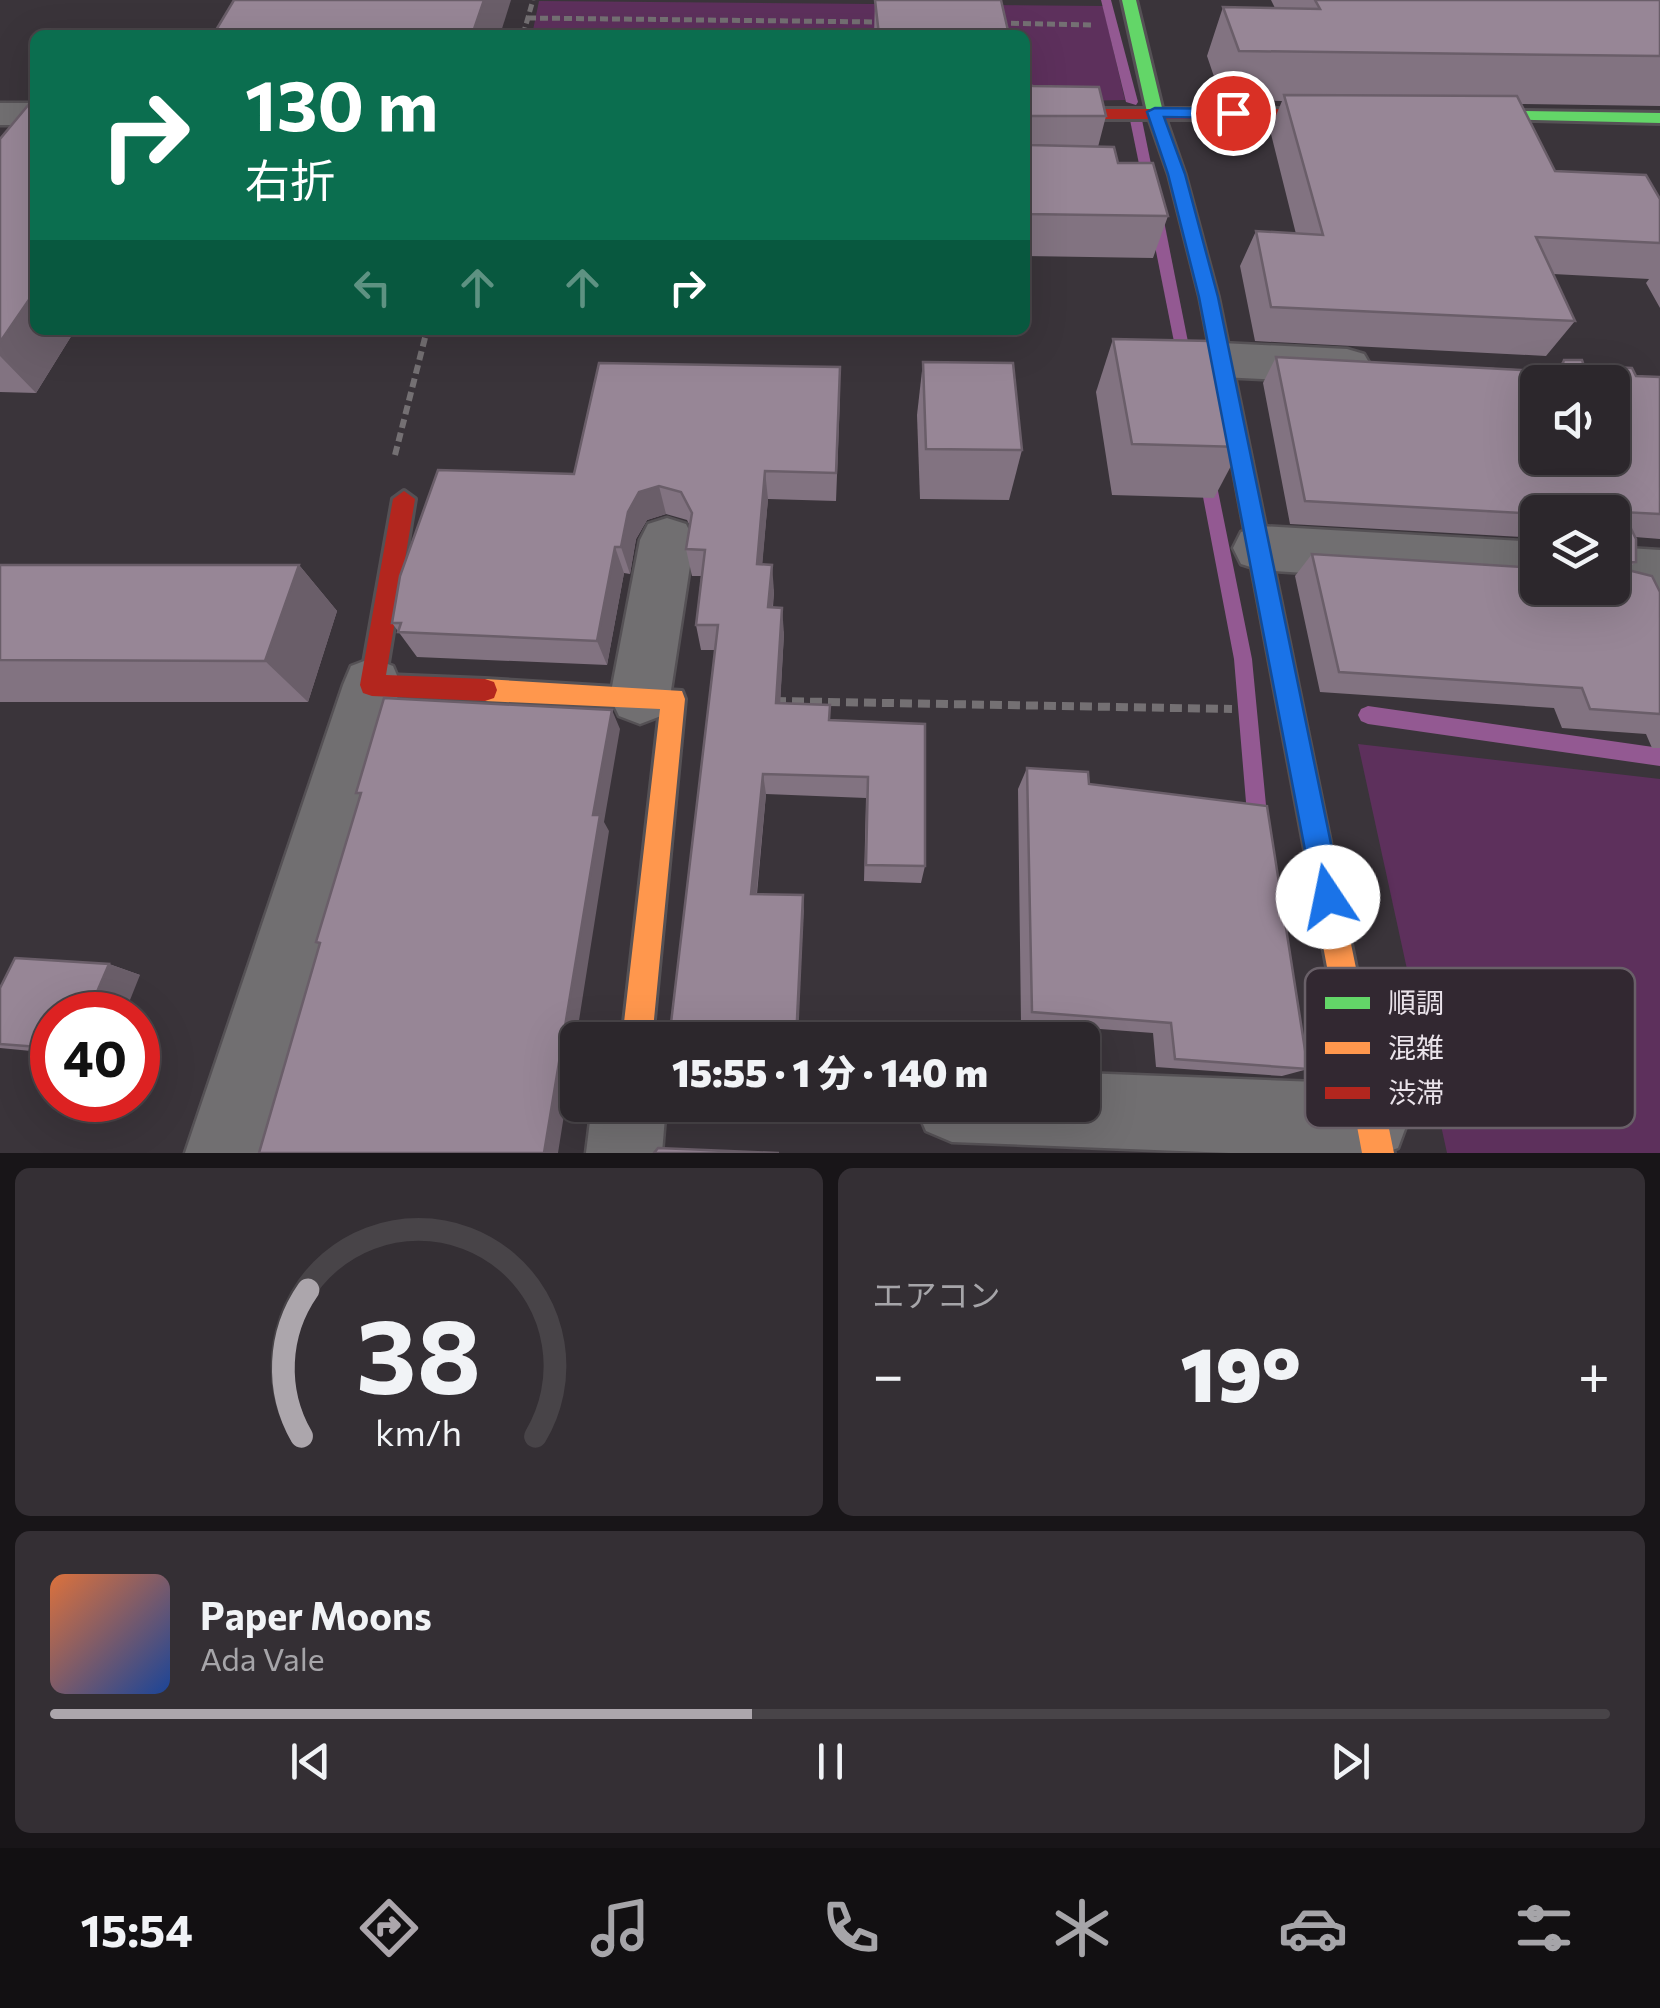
<!DOCTYPE html>
<html lang="ja">
<head>
<meta charset="utf-8">
<style>
  body { margin:0; font-family:Commissioner,"Noto Sans JP",sans-serif; background:#342f34; color:#f1f3f6; height:100vh; display:flex; flex-direction:column; font-size:38px; white-space:nowrap }
  * { box-sizing:border-box; margin:0 }
  p { font-size:32px; color:#a6a5a9 }
  .icon { flex:none; width:55px; height:55px; fill:none; stroke:currentColor; stroke-width:2; stroke-linecap:round; stroke-linejoin:round }
  .map { position:relative; height:1153px; overflow:hidden }
  .sheet { display:flex; flex-direction:column; gap:15px; padding:15px; background:#181518; flex:1 }
  .sheet>* { flex:none }
  .guide { position:absolute; left:30px; top:30px; width:1000px; height:305px; border-radius:15px; box-shadow:0 10px 40px #0002,0 0 0 2px #484448; background:#0b6e4f; color:#fff; overflow:hidden }
  .fabs { position:absolute; left:1520px; top:365px; display:grid; gap:20px }
  .fabs a { display:grid; place-items:center; width:110px; height:110px; border-radius:15px; background:#2c272c; box-shadow:0 10px 40px #0002,0 0 0 2px #484448; font-size:50px }
  .speed { position:absolute; left:30px; top:992px; display:flex; gap:20px; font-size:50px; font-weight:700; text-align:center }
  .speed>* { display:grid; place-content:center; width:130px; height:130px; border-radius:50%; background:#2c272c; box-shadow:0 10px 40px #0002,0 0 0 2px #484448; line-height:1 }
  .speed .limit { border:15px solid #d22; background:#fff; color:#111 }
  .pin { position:absolute; display:grid; place-items:center; width:85px; height:85px; color:#fff; margin:-42px; border:5px solid #fff; border-radius:50%; box-shadow:0 2px 10px #0007 }
  .me { position:absolute; width:110px; margin:-55px; rotate:349deg; stroke-linejoin:round; filter:drop-shadow(0 0 8px #0008) }
  .turn { display:flex; align-items:center; gap:35px; height:210px; padding:0 50px; font-size:45px }
  .turn .icon { width:130px; height:130px; stroke-width:2.5 }
  .turn b { display:block; font-size:70px; line-height:85px }
  .lanes { display:flex; align-items:center; height:95px; padding:0 50px; background:#0003; justify-content:center; gap:50px; direction:ltr }
  .lanes .off { opacity:.35 }
  .big { font-size:75px; font-weight:800; line-height:1.1 }
  .sheet .widget { flex:1; display:flex; flex-direction:column; justify-content:center; gap:15px; min-width:0; padding:0 35px; border-radius:15px; background:#342f34 }
  .sheet .dial { align-items:center; gap:0 }
  .dial svg { height:260px; overflow:visible; fill:none; stroke:#484448; stroke-width:7; stroke-linecap:round; text-anchor:middle }
  .dial text { fill:#f1f3f6; stroke:none }
  .song { display:flex; align-items:center; gap:30px }
  .cover { width:120px; height:120px; border-radius:15px; background:linear-gradient(135deg,hsl(20 70% 55%),hsl(220 70% 35%)) }
  .played { height:10px; border-radius:5px; background:linear-gradient(90deg,#aca6ac 45%,#484448 45%) }
  .keys { display:flex; justify-content:space-around; direction:ltr }
  .heat { display:flex; justify-content:space-between; align-items:center; font-size:55px; direction:ltr }
  .sheet .tiles { flex:1; display:grid; gap:15px; grid-template-columns:1fr 1fr }
  .widget:last-child { grid-column:span 2 }
  .trip { position:absolute; left:560px; top:1022px; width:540px; height:100px; border-radius:15px; background:#2c272c; box-shadow:0 10px 40px #0002,0 0 0 2px #484448; font-weight:800; line-height:100px; text-align:center }
  .dock { display:flex; height:160px; justify-content:space-around; align-items:center; background:#121012; color:#a6a5a9 }
  .dock .icon { width:70px; height:70px }
  .dock .on { color:#aca6ac }
  .dock b { font-size:45px; color:#f1f3f6 }
  .map>svg:first-child { display:block }
</style>
</head>
<body>
<div class="map">
<svg width="1660" height="1153" viewBox="0 0 1660 1153">
  <rect width="100%" height="100%" fill="#3a343a"/>
  <!-- green -->
  <g fill="#5d305c">
    <path d="M 539,1 L 1103,6 L 1125,100 L 1025,102 L 1025,35 L 532,35 Z"/>
    <path d="M 1358,744 L 1660,779 L 1660,1153 L 1447,1153 Z"/>
  </g>
  <g fill="none" stroke-linecap="round" stroke-linejoin="round">
    <!-- stream -->
    <g fill="#935992" fill-rule="evenodd">
      <path d="M 1101,0 L 1111,0 L 1138,102 L 1136,105 L 1126,102 Z"/>
      <path d="M 1136,116 L 1142,120 L 1151,164 L 1145,168 L 1139,164 L 1130,120 Z"/>
      <path d="M 1156,212 L 1163,216 L 1192,362 L 1185,367 L 1178,362 L 1149,216 Z"/>
      <path d="M 1207,470 L 1215,476 L 1252,659 L 1268,826 L 1265,833 L 1258,836 L 1251,833 L 1248,826 L 1234,659 L 1199,476 Z"/>
      <path d="M 1368,706 L 1660,748 L 1660,766 L 1368,724 L 1361,721 L 1358,715 L 1361,709 Z"/>
    </g>
    <!-- street casing -->
    <g stroke="#555155" stroke-width="5">
      <g id="street">
        <rect x="0" y="103" width="35" height="22"/>
        <path d="M 1221,343 L 1347,349 L 1364,354 L 1371,366 L 1364,378 L 1347,383 L 1221,377 L 1204,372 L 1197,360 L 1204,348 Z"/>
        <path d="M 667,518 L 686,524 L 694,540 L 670,697 L 661,716 L 640,724 L 619,716 L 610,697 L 640,540 L 648,524 Z"/>
        <path d="M 1260,526 L 1538,542 L 1539,588 L 1260,570 L 1241,564 L 1233,548 L 1241,532 Z"/>
        <path d="M 1612,547 L 1660,550 L 1660,596 L 1612,593 L 1596,588 L 1612,588 Z"/>
        <path d="M 372,658 L 393,666 L 401,685 L 261,1153 L 185,1153 L 343,685 L 351,666 Z"/>
        <path d="M 1082,1073 L 1371,1084 L 1398,1094 L 1408,1121 L 1398,1148 L 1384,1153 L 1230,1153 L 952,1142 L 926,1131 L 915,1105 L 1082,1105 Z"/>
        <path d="M 592,1105 L 666,1105 L 662,1153 L 586,1153 Z"/>
      </g>
    </g>
    <!-- fast casing -->
    <g stroke="#555155" stroke-width="6">
      <g id="fast">
        <path d="M 1122,0 L 1136,0 L 1163,112 L 1185,175 L 1218,297 L 1252,462 L 1242,470 L 1232,462 L 1200,297 L 1169,175 L 1147,112 Z"/>
        <path d="M 1453,110 L 1660,113 L 1660,123 L 1447,118 L 1447,112 Z"/>
      </g>
    </g>
    <!-- slow casing -->
    <g stroke="#555155" stroke-width="6">
      <g id="slow">
        <path d="M 1242,454 L 1252,462 L 1394,1153 L 1362,1153 L 1232,462 Z"/>
        <path d="M 485,679 L 682,691 L 685,699 L 652,1040 L 622,1040 L 660,709 L 485,701 L 476,698 L 473,690 L 476,682 Z"/>
      </g>
    </g>
    <!-- jam casing -->
    <g stroke="#555155" stroke-width="6">
      <g id="jam">
        <path d="M 1025,109 L 1352,109 L 1360,114 L 1352,119 L 1025,119 Z"/>
        <path d="M 404,491 L 415,499 L 386,675 L 485,679 L 494,682 L 497,690 L 494,698 L 485,701 L 372,696 L 363,693 L 360,685 L 393,499 Z"/>
      </g>
    </g>
    <!-- path-far2 -->
    <g stroke="#747073" stroke-width="5" stroke-dasharray="8 4" stroke-linecap="butt">
      <path d="M 528,18 L 881,22"/>
      <path d="M 999,23 L 1091,25"/>
      <path d="M 523,35 L 533,0"/>
    </g>
    <!-- path-far1 -->
    <path stroke="#747073" stroke-width="6" stroke-dasharray="9 5" stroke-linecap="butt" d="M 395,455 L 427,330"/>
    <!-- path -->
    <path stroke="#747073" stroke-width="8" stroke-dasharray="12 6" stroke-linecap="butt" d="M 774,701 L 1232,709"/>
    <!-- street -->
    <use href="#street" fill="#716f71" fill-rule="evenodd"/>
    <!-- fast -->
    <use href="#fast" fill="#63d668" fill-rule="evenodd"/>
    <!-- slow -->
    <use href="#slow" fill="#ff974d" fill-rule="evenodd"/>
    <!-- jam -->
    <use href="#jam" fill="#b3261e" fill-rule="evenodd"/>
  </g>
  <!-- wall -->
  <g fill="#827381">
    <path d="M 875,0 L 1009,35 L 874,35 Z"/>
    <path d="M 1271,0 L 1660,0 L 1660,106 L 1521,104 L 1555,171 L 1660,199 L 1660,308 L 1646,283 L 1649,279 L 1553,274 L 1575,321 L 1546,356 L 1255,341 L 1240,266 L 1256,231 L 1296,234 L 1270,130 L 1282,101 L 1222,100 L 1207,56 L 1223,7 L 1275,8 Z"/>
    <path d="M 1025,84 L 1106,116 L 1098,147 L 1118,163 L 1168,216 L 1153,258 L 1025,256 Z"/>
    <path d="M 0,139 L 35,330 L 75,330 L 36,393 L 0,392 Z"/>
    <path d="M 1113,339 L 1241,447 L 1214,498 L 1112,495 L 1096,392 Z"/>
    <path d="M 1276,357 L 1554,371 L 1564,360 L 1584,366 L 1636,376 L 1660,377 L 1660,539 L 1635,537 L 1636,562 L 1627,569 L 1660,592 L 1660,748 L 1652,748 L 1646,734 L 1562,728 L 1554,708 L 1320,692 L 1295,576 L 1312,554 L 1612,588 L 1612,512 L 1538,512 L 1538,538 L 1290,524 L 1263,383 Z"/>
    <path d="M 923,362 L 1022,450 L 1009,500 L 920,499 L 917,415 Z"/>
    <path d="M 840,397 L 836,501 L 768,499 L 762,564 L 774,591 L 773,607 L 784,633 L 780,703 L 830,720 L 925,866 L 921,883 L 864,881 L 866,798 L 766,794 L 757,894 L 804,911 L 669,1040 L 715,650 L 701,650 L 696,625 L 701,576 L 692,576 L 686,549 L 690,526 L 687,520 L 666,514 L 647,520 L 636,539 L 630,574 L 624,573 L 607,665 L 417,657 L 392,623 L 574,474 Z"/>
    <path d="M 0,565 L 299,565 L 337,611 L 308,702 L 0,702 Z"/>
    <path d="M 1027,768 L 1089,784 L 1308,1069 L 1282,1076 L 1156,1067 L 1153,1033 L 1021,1023 L 1018,789 Z"/>
    <path d="M 109,964 L 140,975 L 52,1015 L 52,1053 L 0,1048 L 0,988 Z"/>
  </g>
  <!-- shaded-wall -->
  <g fill="#6a5e69">
    <path d="M 484,0 L 511,0 L 500,35 L 472,35 Z"/>
    <path d="M 35,291 L 35,330 L 75,330 L 36,393 L 0,356 L 0,342 Z"/>
    <path d="M 765,471 L 768,499 L 760,591 L 757,564 Z"/>
    <path d="M 659,486 L 666,514 L 647,520 L 636,539 L 630,574 L 621,547 L 628,512 L 639,492 Z"/>
    <path d="M 615,547 L 624,573 L 607,665 L 597,641 Z"/>
    <path d="M 299,565 L 337,611 L 308,702 L 265,661 Z"/>
    <path d="M 772,565 L 774,591 L 770,633 L 768,607 Z"/>
    <path d="M 782,608 L 784,633 L 779,726 L 776,703 Z"/>
    <path d="M 612,710 L 620,729 L 604,822 L 609,831 L 558,1153 L 544,1153 L 593,815 Z"/>
    <path d="M 763,774 L 766,794 L 755,909 L 751,894 Z"/>
    <path d="M 803,895 L 804,911 L 798,1040 L 796,1040 Z"/>
    <path d="M 109,964 L 140,975 L 124,1015 L 87,1015 Z"/>
  </g>
  <!-- building -->
  <g fill="#978696" stroke="#6a5e69" stroke-width="2.5" fill-rule="evenodd">
    <path d="M 234,0 L 484,0 L 472,35 L 213,35 Z"/>
    <path d="M 875,0 L 1001,0 L 1009,35 L 879,35 Z"/>
    <path d="M 1315,0 L 1660,0 L 1660,56 L 1239,51 L 1223,7 L 1320,9 Z"/>
    <path d="M 1025,84 L 1033,86 L 1099,87 L 1106,116 L 1030,116 L 1030,145 L 1114,147 L 1118,163 L 1153,163 L 1168,216 L 1025,214 Z"/>
    <path d="M 1284,95 L 1517,96 L 1555,171 L 1646,175 L 1660,199 L 1660,243 L 1536,237 L 1575,321 L 1271,307 L 1256,231 L 1323,235 Z"/>
    <path d="M 35,97 L 35,291 L 0,342 L 0,139 Z"/>
    <path d="M 1113,339 L 1211,341 L 1241,447 L 1132,444 Z"/>
    <path d="M 1276,357 L 1560,372 L 1564,360 L 1582,360 L 1584,366 L 1632,368 L 1636,376 L 1660,377 L 1660,514 L 1623,512 L 1636,539 L 1636,562 L 1621,563 L 1620,568 L 1652,576 L 1660,592 L 1660,714 L 1590,709 L 1582,688 L 1339,672 L 1312,554 L 1538,568 L 1538,588 L 1612,588 L 1612,512 L 1538,514 L 1305,501 ZM 1538,382 L 1612,382 L 1612,458 L 1538,458 Z"/>
    <path d="M 923,362 L 1013,363 L 1022,450 L 926,449 Z"/>
    <path d="M 599,363 L 840,367 L 836,473 L 765,471 L 757,564 L 772,565 L 768,607 L 782,608 L 776,703 L 830,705 L 829,720 L 925,724 L 925,866 L 866,865 L 868,777 L 763,774 L 751,894 L 803,895 L 796,1040 L 669,1040 L 718,625 L 696,625 L 705,550 L 686,549 L 692,513 L 681,492 L 659,486 L 639,492 L 628,512 L 621,547 L 615,547 L 597,641 L 398,632 L 401,623 L 392,623 L 400,576 L 438,470 L 574,474 Z"/>
    <path d="M 0,565 L 299,565 L 265,661 L 0,660 Z"/>
    <path d="M 384,698 L 612,710 L 593,815 L 600,815 L 544,1153 L 259,1153 L 320,943 L 316,942 L 361,793 L 356,793 Z"/>
    <path d="M 1027,768 L 1088,772 L 1089,784 L 1267,806 L 1308,1069 L 1175,1059 L 1171,1023 L 1032,1012 Z"/>
    <path d="M 15,958 L 109,964 L 87,1015 L 52,1015 L 52,1048 L 0,1044 L 0,988 Z"/>
    <path d="M 658,1148 L 779,1153 L 654,1153 Z"/>
  </g>
  <!-- route -->
  <path fill="#1a73e8" stroke="#114b97" stroke-width="2.5" d="M 1155,108 L 1233,109 L 1241,113 L 1233,118 L 1164,117 L 1185,174 L 1218,297 L 1342,897 L 1338,907 L 1328,911 L 1318,907 L 1314,897 L 1199,297 L 1168,174 L 1147,112 Z"/>
  <!-- legend -->
  <rect x="1305" y="968" width="330" height="160" rx="15" fill="#322831" stroke="#696068" stroke-width="2.5"/>
  <rect x="1325" y="997" width="45" height="12" fill="#63d668"/>
  <rect x="1325" y="1042" width="45" height="12" fill="#ff974d"/>
  <rect x="1325" y="1087" width="45" height="12" fill="#b3261e"/>
  <g font-size="28" fill="#eae3ea">
    <text x="1388" y="1013">順調</text>
    <text x="1388" y="1058">混雑</text>
    <text x="1388" y="1103">渋滞</text>
  </g>
</svg>
<div class="fabs">
<a><svg class="icon" aria-label="sound" viewBox="0 0 24 24"><path d="M4 9h4l5-4v14l-5-4H4zM17 9q2 3 0 6"/></svg></a>
<a><svg class="icon" aria-label="layers" viewBox="0 0 24 24"><path d="M12 4l9 5-9 5-9-5zM3 14l9 5 9-5"/></svg></a>
</div>
<div class="speed"><div class="limit">40</div></div>
<div class="pin" style="left:1233px;top:113px;background:#d93025"><svg class="icon" aria-label="arrive" viewBox="0 0 24 24"><path d="M6 21V4h12l-3 4 3 4H6"/></svg></div>
<svg class="me" style="left:1328px;top:897px" viewBox="-20 -20 40 40"><circle r="19" fill="#fff"/><path d="M0-13L10 11 0 6-10 11z" fill="#1a73e8"/></svg>
<div class="trip">15:55 · 1 分 · 140 m</div>
<div class="guide">
<div class="turn"><svg class="icon" aria-label="right" viewBox="0 0 24 24"><path d="M7 20v-9h11M14 6l5 5-5 5"/></svg><div><b>130 m</b>右折</div></div>
<div class="lanes"><svg class="icon off" aria-label="left" viewBox="0 0 24 24"><path d="M17 20v-9H6M10 6l-5 5 5 5"/></svg><svg class="icon off" aria-label="ahead" viewBox="0 0 24 24"><path d="M12 20V5M6 11l6-6 6 6"/></svg><svg class="icon off" aria-label="ahead" viewBox="0 0 24 24"><path d="M12 20V5M6 11l6-6 6 6"/></svg><svg class="icon" aria-label="right" viewBox="0 0 24 24"><path d="M7 20v-9h11M14 6l5 5-5 5"/></svg></div>
</div>
</div>
<section class="sheet">
<div class="tiles">
<div class="widget dial"><svg viewBox="0 0 100 80">
<path d="M14 69A42 42 0 1 1 86 69"/>
<path d="M14 69A42 42 0 0 1 16 24" stroke="#aca6ac"/>
<text x="50" y="56" font-size="32" font-weight="700">38</text>
<text x="50" y="72" font-size="11">km/h</text>
</svg></div>
<div class="widget"><p>エアコン</p>
<div class="heat"><a>−</a><b class="big">19°</b><a>+</a></div>
</div>
<div class="widget">
<div class="song"><i class="cover"></i><div><b>Paper Moons</b><p>Ada Vale</p></div></div>
<div class="played"></div>
<div class="keys"><svg class="icon" aria-label="previous" viewBox="0 0 24 24"><path d="M18 5L8 12l10 7zM5 5v14"/></svg><svg class="icon" aria-label="pause" viewBox="0 0 24 24"><path d="M8 5v14M16 5v14"/></svg><svg class="icon" aria-label="next" viewBox="0 0 24 24"><path d="M6 5l10 7-10 7zM19 5v14"/></svg></div>
</div>
</div>
</section>
<nav class="dock">
<b>15:54</b>
<svg class="icon on" aria-label="directions" viewBox="0 0 24 24"><path d="M12 3l9 9-9 9-9-9zM9 14v-3h6M13 9l2 2-2 2"/></svg>
<svg class="icon" aria-label="music" viewBox="0 0 24 24"><path d="M9 18V5l10-2v13"/><circle cx="6" cy="18" r="3"/><circle cx="16" cy="16" r="3"/></svg>
<svg class="icon" aria-label="phone" viewBox="0 0 24 24"><path d="M5 4h4l2 5-3 2q2 4 5 5l2-3 5 2v4C11 20 4 13 5 4z"/></svg>
<svg class="icon" aria-label="climate" viewBox="0 0 24 24"><path d="M12 3v18M4 7l16 10M4 17L20 7"/></svg>
<svg class="icon" aria-label="car" viewBox="0 0 24 24"><path d="M5 17H2v-5l4-1 3-4h7l3 4 3 1v5h-3M9 17h6M6 11h13"/><circle cx="7" cy="17" r="2"/><circle cx="17" cy="17" r="2"/></svg>
<svg class="icon" aria-label="filters" viewBox="0 0 24 24"><path d="M4 7h16M4 17h16"/><circle cx="9" cy="7" r="2"/><circle cx="15" cy="17" r="2"/></svg>
</nav>
</body>
</html>
